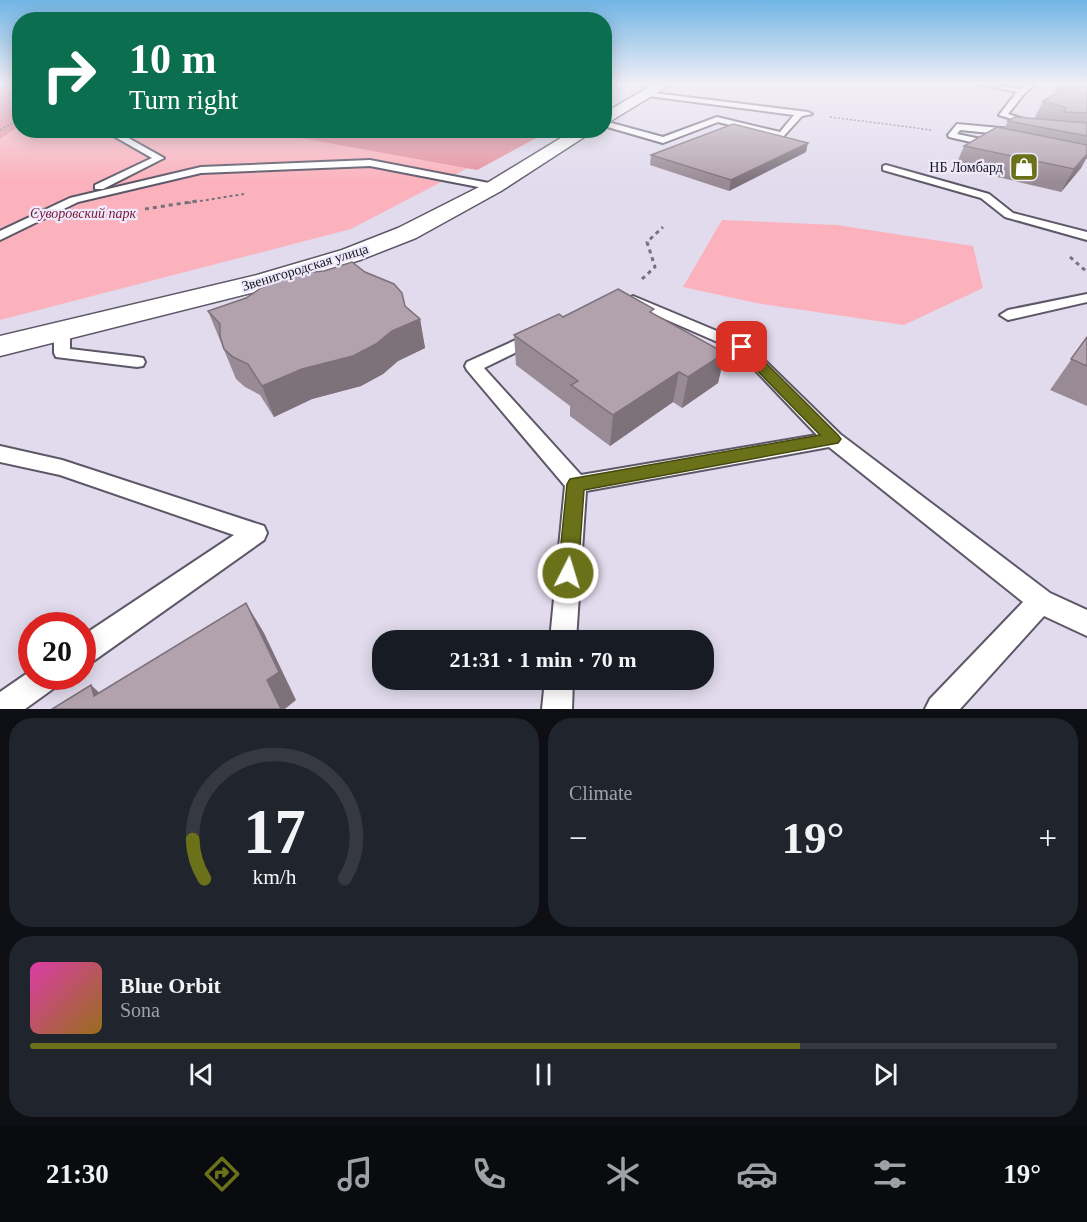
<!DOCTYPE html>
<html lang="en">
<head>
<meta charset="utf-8">
<style>
  body { margin:0; font-family:Georgia,serif; background:#20242c; color:#f1f3f6; height:100vh; display:flex; flex-direction:column; font-size:22px; white-space:nowrap }
  * { box-sizing:border-box; margin:0 }
  p { font-size:20px; color:#9ea1a6 }
  .icon { flex:none; width:33px; height:33px; fill:none; stroke:currentColor; stroke-width:2; stroke-linecap:round; stroke-linejoin:round }
  .map { position:relative; height:709px; overflow:hidden }
  .side { display:flex; flex-direction:column; gap:9px; padding:9px; background:#0d0f14; flex:1 }
  .side>* { flex:none }
  .top-card { position:absolute; left:12px; top:12px; width:600px; height:126px; border-radius:24px; box-shadow:0 3px 15px #0003; background:#0b6e4f; color:#fff; overflow:hidden }
  .speed { position:absolute; left:18px; top:612px; display:flex; gap:12px; font-size:30px; font-weight:700; text-align:center }
  .speed>* { display:grid; place-content:center; width:78px; height:78px; border-radius:50%; background:#171b24; box-shadow:0 3px 15px #0003; line-height:1 }
  .speed .limit { border:9px solid #d22; background:#fff; color:#111 }
  .pin { position:absolute; display:grid; place-items:center; width:51px; height:51px; color:#fff; margin:-26px; border-radius:12px; box-shadow:0 3px 9px #0006 }
  .me { position:absolute; width:66px; margin:-33px; rotate:5deg; stroke-linejoin:round; filter:drop-shadow(0 0 4px #0008) }
  .turn { display:flex; align-items:center; gap:21px; height:126px; padding:0 18px; font-size:27px }
  .turn .icon { width:78px; height:78px; stroke-width:2.5 }
  .turn b { display:block; font-size:42px; line-height:51px }
  .big { font-size:45px; font-weight:600; line-height:1.1 }
  .side .tile { flex:1; display:flex; flex-direction:column; justify-content:center; gap:9px; min-width:0; padding:0 21px; border-radius:24px; background:#20242c }
  .side .dial { align-items:center; gap:0 }
  .dial svg { height:156px; overflow:visible; fill:none; stroke:#363941; stroke-width:7; stroke-linecap:round; text-anchor:middle }
  .dial text { fill:#f1f3f6; stroke:none }
  .song { display:flex; align-items:center; gap:18px }
  .cover { width:72px; height:72px; border-radius:9px; background:linear-gradient(135deg,hsl(320 70% 55%),hsl(40 70% 35%)) }
  .played { height:6px; border-radius:3px; background:linear-gradient(90deg,#6b7118 75%,#363941 75%) }
  .keys { display:flex; justify-content:space-around; direction:ltr }
  .heat { display:flex; justify-content:space-between; align-items:center; font-size:33px; direction:ltr }
  .side .tiles { flex:1; display:grid; gap:9px; grid-template-columns:1fr 1fr }
  .tile:last-child { grid-column:span 2 }
  .trip { position:absolute; left:372px; top:630px; width:342px; height:60px; border-radius:24px; background:#171b24; box-shadow:0 3px 15px #0003; font-weight:600; line-height:60px; text-align:center }
  .menu { display:flex; height:96px; justify-content:space-around; align-items:center; background:#090b0e; color:#9ea1a6 }
  .menu .icon { width:42px; height:42px }
  .menu .active { color:#6b7118 }
  .menu b { font-size:27px; color:#f1f3f6 }
  .map>svg:first-child { display:block }
</style>
</head>
<body>
<div class="map">
<svg width="1087" height="709" viewBox="0 0 1087 709">
  <rect width="100%" height="100%" fill="#e1dbed"/>
  <!-- green -->
  <g fill="#fbb2bd">
    <path d="M 0,83 L 19,83 L 20,130 L 549,131 L 477,170 L 468,168 L 351,229 L 0,320 Z"/>
    <path d="M 722,220 L 837,225 L 973,246 L 983,288 L 904,325 L 756,303 L 683,287 Z"/>
  </g>
  <!-- forest -->
  <g fill="#e5909e">
    <path d="M 0,83 L 20,83 L 19,126 L 0,139 Z"/>
    <path d="M 263,131 L 549,131 L 477,170 Z"/>
  </g>
  <g fill="none" stroke-linecap="round" stroke-linejoin="round">
    <!-- service casing -->
    <g stroke="#5d5868" stroke-width="4">
      <g id="service">
        <path d="M 975,83 L 1021,89 L 1029,83 L 1036,83 L 1025,93 L 1008,114 L 1039,124 L 1035,126 L 999,115 L 1017,92 Z"/>
        <path d="M 645,92 L 808,112 L 812,114 L 802,116 L 782,138 L 718,122 L 663,143 L 604,126 L 604,121 L 663,137 L 717,117 L 780,132 L 794,115 L 648,96 Z"/>
        <path d="M 957,124 L 1011,129 L 1015,132 L 1011,135 L 960,130 L 957,134 L 1000,143 L 1000,147 L 997,148 L 949,137 L 948,135 Z"/>
        <path d="M 103,130 L 114,130 L 164,158 L 103,189 L 95,189 L 95,185 L 152,158 Z"/>
        <path d="M 370,160 L 494,184 L 499,187 L 494,190 L 370,166 L 201,173 L 78,202 L 0,240 L 0,231 L 70,198 L 201,167 Z"/>
        <path d="M 886,165 L 989,194 L 1013,213 L 1087,232 L 1087,240 L 1005,217 L 981,198 L 883,170 L 883,166 Z"/>
        <path d="M 1087,294 L 1087,302 L 1008,320 L 1000,315 L 1008,310 Z"/>
        <path d="M 633,296 L 748,344 L 840,434 L 1050,593 L 1087,610 L 1087,636 L 1044,616 L 960,709 L 925,709 L 930,699 L 1023,602 L 829,447 L 586,491 L 576,640 L 550,640 L 565,486 L 467,370 L 465,366 L 467,362 L 527,335 L 539,335 L 541,338 L 539,341 L 484,368 L 581,475 L 817,435 L 736,350 L 628,303 L 626,300 Z"/>
        <path d="M 62,326 L 70,331 L 70,349 L 137,357 L 143,358 L 145,362 L 143,366 L 137,367 L 56,357 L 54,353 L 54,331 Z"/>
        <path d="M 0,446 L 62,460 L 264,526 L 267,533 L 264,540 L 92,662 L 82,665 L 82,636 L 234,535 L 60,475 L 0,462 Z"/>
        <path d="M 32,670 L 32,676 L 61,676 L 57,686 L 25,709 L 0,709 L 0,692 Z"/>
        <path d="M 545,680 L 573,680 L 572,709 L 542,709 Z"/>
      </g>
    </g>
    <!-- minor casing -->
    <g stroke="#5d5868" stroke-width="3">
      <g id="minor">
        <path d="M 656,83 L 673,83 L 604,125 L 604,113 Z"/>
        <path d="M 574,130 L 595,130 L 501,191 L 416,238 L 360,260 L 275,287 L 0,356 L 0,336 L 257,275 L 342,250 L 398,228 L 487,183 Z"/>
      </g>
    </g>
    <!-- path-far2 -->
    <g stroke="#75727d" stroke-width="1.5" stroke-dasharray="2 2" stroke-linecap="butt">
      <path d="M 830,117 L 932,130"/>
      <path d="M 0,130 L 20,119"/>
    </g>
    <!-- path-far1 -->
    <path stroke="#75727d" stroke-width="2" stroke-dasharray="3 3" stroke-linecap="butt" d="M 188,203 L 244,194"/>
    <!-- path -->
    <g stroke="#75727d" stroke-width="3" stroke-dasharray="4 4" stroke-linecap="butt">
      <path d="M 145,209 L 197,201"/>
      <path d="M 1070,257 L 1087,272"/>
      <path d="M 642,279 L 655,267 L 647,242 L 663,227"/>
    </g>
    <!-- service -->
    <use href="#service" fill="#fff" fill-rule="evenodd"/>
    <!-- minor -->
    <use href="#minor" fill="#fff" fill-rule="evenodd"/>
  </g>
  <!-- wall -->
  <g fill="#998b96">
    <path d="M 1058,83 L 1087,83 L 1087,159 L 1086,159 L 1081,168 L 1061,192 L 955,167 L 964,146 L 1004,129 L 1008,121 L 1034,119 L 1043,101 L 1058,92 L 1054,91 Z"/>
    <path d="M 806,152 L 729,191 L 650,165 L 651,155 Z"/>
    <path d="M 365,272 L 420,319 L 425,348 L 398,361 L 383,374 L 361,386 L 312,399 L 274,417 L 260,395 L 245,387 L 236,379 L 208,311 Z"/>
    <path d="M 654,314 L 725,353 L 718,383 L 682,408 L 673,402 L 610,446 L 570,416 L 570,406 L 516,365 L 514,335 L 563,317 Z"/>
    <path d="M 1087,337 L 1087,406 L 1050,390 Z"/>
  </g>
  <!-- shaded-wall -->
  <g fill="#7d717a">
    <path d="M 808,143 L 806,152 L 729,191 L 731,180 Z"/>
    <path d="M 1087,154 L 1087,157 L 1081,168 L 1061,192 L 1074,169 Z"/>
    <path d="M 420,319 L 425,348 L 398,361 L 383,374 L 361,386 L 312,399 L 274,417 L 262,386 Z"/>
    <path d="M 725,353 L 718,383 L 682,408 L 688,377 Z"/>
    <path d="M 679,372 L 673,402 L 610,446 L 613,415 Z"/>
    <path d="M 246,603 L 264,633 L 296,700 L 285,709 L 281,709 L 267,680 Z"/>
    <path d="M 91,685 L 117,709 L 94,696 Z"/>
  </g>
  <!-- building -->
  <g fill="#b2a2ae" stroke="#7d717a" stroke-width="1.5">
    <path d="M 1074,83 L 1087,83 L 1087,113 L 1064,112 L 1066,109 L 1064,107 L 1043,101 Z"/>
    <path d="M 1015,117 L 1087,123 L 1087,136 L 1008,121 Z"/>
    <path d="M 733,124 L 808,143 L 731,180 L 651,155 Z"/>
    <path d="M 997,127 L 1087,145 L 1087,154 L 1074,169 L 964,146 Z"/>
    <path d="M 352,262 L 365,272 L 394,284 L 402,293 L 405,306 L 420,319 L 392,331 L 376,344 L 353,356 L 302,369 L 262,386 L 248,364 L 233,357 L 224,349 L 220,336 L 220,324 L 208,311 L 246,298 L 261,288 L 281,279 L 303,273 L 324,271 Z"/>
    <path d="M 618,289 L 654,309 L 650,312 L 725,353 L 688,377 L 679,372 L 613,415 L 571,385 L 578,381 L 514,335 L 559,314 L 563,317 Z"/>
    <path d="M 1087,337 L 1087,366 L 1071,359 Z"/>
    <path d="M 246,603 L 279,672 L 267,680 L 281,709 L 52,709 L 91,685 L 94,696 Z"/>
  </g>
  <!-- sky -->
  <linearGradient id="sky" x2="0" y2="1"><stop stop-color="#70b5e4"/><stop offset="0.46" stop-color="#f2eff7"/><stop offset="1" stop-color="#f2eff7" stop-opacity="0"/></linearGradient>
  <rect width="1087" height="182" fill="url(#sky)"/>
  <!-- route -->
  <path fill="#6b7118" stroke="#464910" stroke-width="1.5" d="M 742,343 L 747,344 L 838,435 L 841,439 L 838,443 L 584,490 L 578,573 L 575,580 L 568,583 L 561,580 L 558,573 L 567,484 L 570,479 L 820,435 L 737,350 L 735,347 L 737,344 Z"/>
  <!-- icons -->
  <defs>
    <g id="shop-square" transform="scale(1.5)"><rect x="-9" y="-9" width="18" height="18" rx="4" fill="#6b7118" stroke="#eee9fb"/><path d="M-5-2.5h2.3a2.7 3.5 0 0 1 5.4 0H5L5.5 6h-11ZM-1.5-2.5h3a1.5 2.3 0 0 0-3 0Z" fill="#fff"/></g>
  </defs>
  <g fill-rule="evenodd">
    <use href="#shop-square" x="1024" y="167"/>
  </g>
  <g text-anchor="middle" stroke-width="4.5" stroke-linejoin="round" paint-order="stroke">
    <!-- far-poi labels -->
    <g font-size="14" fill="#17161c" stroke="#eee9fb" text-anchor="end">
      <text x="1003" y="172">НБ Ломбард</text>
    </g>
    <!-- far-park labels -->
    <g font-size="14" font-style="italic" fill="#791634" stroke="#eee9fb">
      <text x="83" y="218">Суворовский парк</text>
    </g>
    <!-- far-street labels -->
    <g font-size="14" fill="#17161c" stroke="#eee9fb">
      <text transform="translate(305 267) rotate(-17)" y="5">Звенигородская улица</text>
    </g>
  </g>
</svg>
<div class="speed"><div class="limit">20</div></div>
<div class="pin" style="left:742px;top:347px;background:#d93025"><svg class="icon" aria-label="arrive" viewBox="0 0 24 24"><path d="M6 21V4h12l-3 4 3 4H6"/></svg></div>
<svg class="me" style="left:568px;top:573px" viewBox="-20 -20 40 40"><circle r="17" fill="#6b7118" stroke="#fff" stroke-width="3"/><path d="M0-11L8 9 0 5-8 9z" fill="#fff"/></svg>
<div class="trip">21:31 · 1 min · 70 m</div>
<div class="top-card">
<div class="turn"><svg class="icon" aria-label="right" viewBox="0 0 24 24"><path d="M7 20v-9h11M14 6l5 5-5 5"/></svg><div><b>10 m</b>Turn right</div></div>
</div>
</div>
<section class="side">
<div class="tiles">
<div class="tile dial"><svg viewBox="0 0 100 80">
<path d="M14 69A42 42 0 1 1 86 69"/>
<path d="M14 69A42 42 0 0 1 8 49" stroke="#6b7118"/>
<text x="50" y="56" font-size="32" font-weight="700">17</text>
<text x="50" y="72" font-size="11">km/h</text>
</svg></div>
<div class="tile"><p>Climate</p>
<div class="heat"><a>−</a><b class="big">19°</b><a>+</a></div>
</div>
<div class="tile">
<div class="song"><i class="cover"></i><div><b>Blue Orbit</b><p>Sona</p></div></div>
<div class="played"></div>
<div class="keys"><svg class="icon" aria-label="previous" viewBox="0 0 24 24"><path d="M18 5L8 12l10 7zM5 5v14"/></svg><svg class="icon" aria-label="pause" viewBox="0 0 24 24"><path d="M8 5v14M16 5v14"/></svg><svg class="icon" aria-label="next" viewBox="0 0 24 24"><path d="M6 5l10 7-10 7zM19 5v14"/></svg></div>
</div>
</div>
</section>
<nav class="menu">
<b>21:30</b>
<svg class="icon active" aria-label="directions" viewBox="0 0 24 24"><path d="M12 3l9 9-9 9-9-9zM9 14v-3h6M13 9l2 2-2 2"/></svg>
<svg class="icon" aria-label="music" viewBox="0 0 24 24"><path d="M9 18V5l10-2v13"/><circle cx="6" cy="18" r="3"/><circle cx="16" cy="16" r="3"/></svg>
<svg class="icon" aria-label="phone" viewBox="0 0 24 24"><path d="M5 4h4l2 5-3 2q2 4 5 5l2-3 5 2v4C11 20 4 13 5 4z"/></svg>
<svg class="icon" aria-label="climate" viewBox="0 0 24 24"><path d="M12 3v18M4 7l16 10M4 17L20 7"/></svg>
<svg class="icon" aria-label="car" viewBox="0 0 24 24"><path d="M5 17H2v-5l4-1 3-4h7l3 4 3 1v5h-3M9 17h6M6 11h13"/><circle cx="7" cy="17" r="2"/><circle cx="17" cy="17" r="2"/></svg>
<svg class="icon" aria-label="filters" viewBox="0 0 24 24"><path d="M4 7h16M4 17h16"/><circle cx="9" cy="7" r="2"/><circle cx="15" cy="17" r="2"/></svg>
<b>19°</b>
</nav>
</body>
</html>
